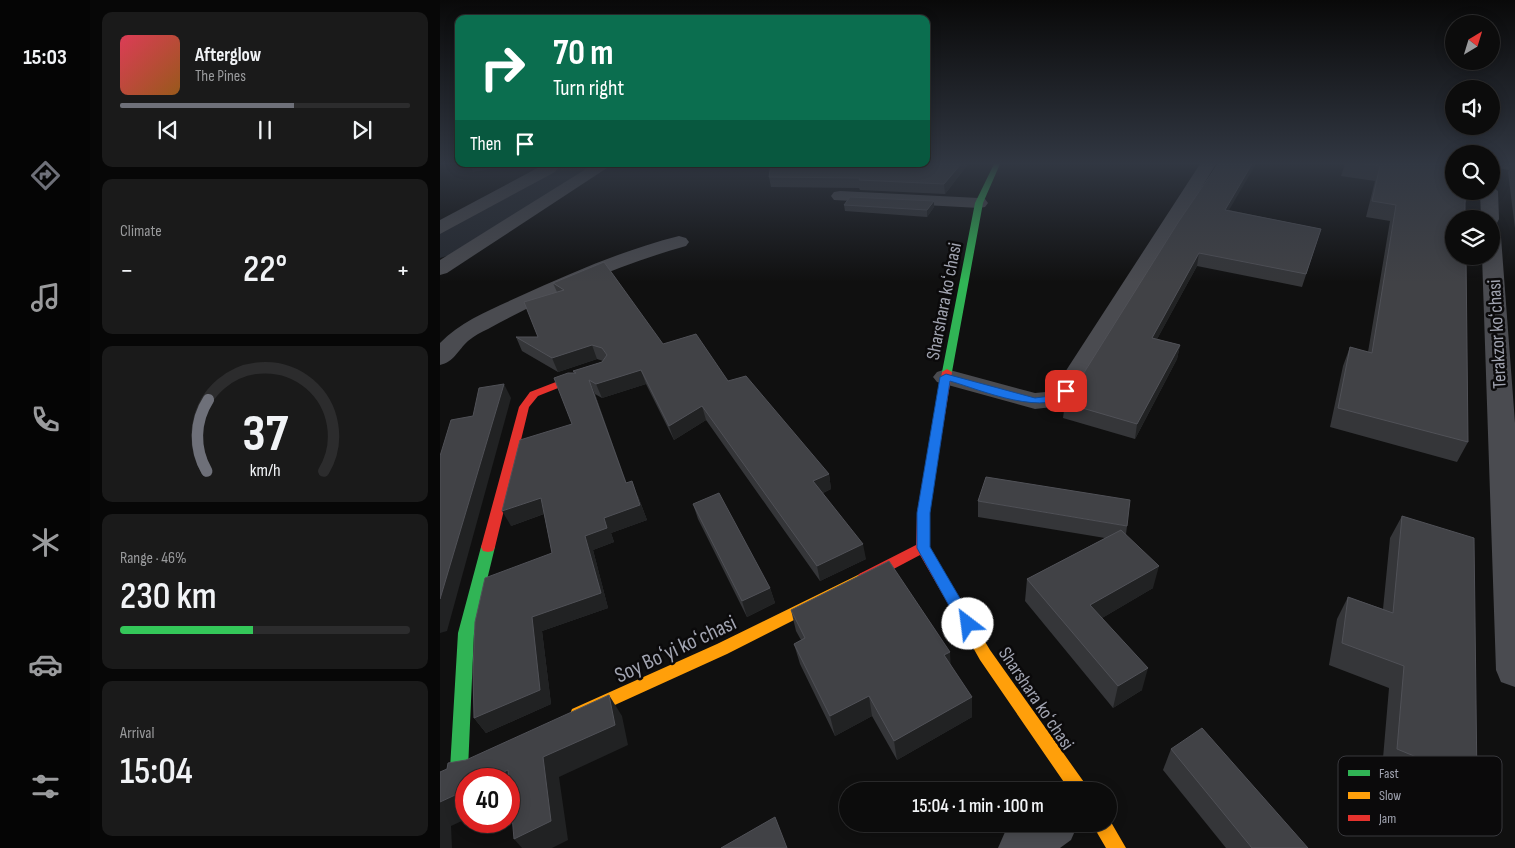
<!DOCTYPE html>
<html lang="en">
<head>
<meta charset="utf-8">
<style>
  body { margin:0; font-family:"Sofia Sans Condensed",sans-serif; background:#1a1a1a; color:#f1f3f6; height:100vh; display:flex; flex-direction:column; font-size:19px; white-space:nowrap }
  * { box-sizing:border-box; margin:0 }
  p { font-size:16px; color:#9a9b9d }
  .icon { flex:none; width:28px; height:28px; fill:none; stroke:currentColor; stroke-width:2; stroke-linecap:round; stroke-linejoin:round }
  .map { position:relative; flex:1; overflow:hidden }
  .drawer { display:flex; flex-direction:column; gap:12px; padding:12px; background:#070707; width:350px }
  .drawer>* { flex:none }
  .guide { position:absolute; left:15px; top:15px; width:475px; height:152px; border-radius:10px; box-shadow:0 2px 12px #0003,0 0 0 1px #2c2c2d; background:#0b6e4f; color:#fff; overflow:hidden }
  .needle { width:32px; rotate:38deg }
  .controls { position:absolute; left:1005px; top:15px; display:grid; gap:10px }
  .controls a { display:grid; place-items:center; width:55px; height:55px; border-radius:50%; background:#0c0c0c; box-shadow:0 2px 12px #0003,0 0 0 1px #2c2c2d; font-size:25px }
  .speed { position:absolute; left:15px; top:768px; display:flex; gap:10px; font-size:25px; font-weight:700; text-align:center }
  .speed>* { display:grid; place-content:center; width:65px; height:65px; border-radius:50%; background:#0c0c0c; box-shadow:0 2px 12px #0003,0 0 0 1px #2c2c2d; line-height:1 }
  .speed .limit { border:8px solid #d22; background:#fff; color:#111 }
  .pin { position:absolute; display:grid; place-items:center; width:42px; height:42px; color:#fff; margin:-21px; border-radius:10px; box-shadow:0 2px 8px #0006 }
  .me { position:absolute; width:55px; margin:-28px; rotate:330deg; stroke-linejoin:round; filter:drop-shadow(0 0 4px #0008) }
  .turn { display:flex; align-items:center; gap:18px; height:105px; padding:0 15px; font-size:22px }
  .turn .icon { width:65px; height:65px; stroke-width:2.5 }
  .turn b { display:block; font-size:35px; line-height:42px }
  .then { display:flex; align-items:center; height:48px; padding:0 15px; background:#0003; gap:10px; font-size:19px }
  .big { font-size:38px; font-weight:600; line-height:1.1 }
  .drawer .widget { flex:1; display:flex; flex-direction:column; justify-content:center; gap:8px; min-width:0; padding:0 18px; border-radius:10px; background:#1a1a1a }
  .drawer .dial { align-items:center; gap:0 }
  .dial svg { height:130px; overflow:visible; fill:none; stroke:#2c2c2d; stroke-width:7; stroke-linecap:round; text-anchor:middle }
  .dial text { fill:#f1f3f6; stroke:none }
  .song { display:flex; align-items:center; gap:15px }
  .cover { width:60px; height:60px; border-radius:8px; background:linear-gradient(135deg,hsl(350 70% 55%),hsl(30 70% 35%)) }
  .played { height:5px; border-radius:2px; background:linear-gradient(90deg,#6e7079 60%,#2c2c2d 60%) }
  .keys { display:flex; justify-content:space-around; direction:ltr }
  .heat { display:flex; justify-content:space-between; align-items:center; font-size:28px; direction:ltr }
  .charge { height:8px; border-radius:4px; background:linear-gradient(90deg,#34c759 46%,#2c2c2d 0) }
  .trip { position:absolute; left:399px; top:782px; width:278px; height:50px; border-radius:25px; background:#0c0c0c; box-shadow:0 2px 12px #0003,0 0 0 1px #2c2c2d; font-weight:600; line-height:50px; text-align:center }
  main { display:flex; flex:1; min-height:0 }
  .tabs { display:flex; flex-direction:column; width:90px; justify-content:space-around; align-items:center; background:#050505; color:#9a9b9d }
  .tabs .icon { width:35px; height:35px }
  .tabs .selected { color:#6e7079 }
  .tabs b { font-size:22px; color:#f1f3f6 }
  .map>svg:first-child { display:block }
</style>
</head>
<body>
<main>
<nav class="tabs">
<b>15:03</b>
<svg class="icon selected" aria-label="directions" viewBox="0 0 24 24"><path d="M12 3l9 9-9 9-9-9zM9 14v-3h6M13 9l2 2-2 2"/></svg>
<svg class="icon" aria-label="music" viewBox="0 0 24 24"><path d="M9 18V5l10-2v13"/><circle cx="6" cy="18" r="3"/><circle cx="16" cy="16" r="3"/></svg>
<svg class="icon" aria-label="phone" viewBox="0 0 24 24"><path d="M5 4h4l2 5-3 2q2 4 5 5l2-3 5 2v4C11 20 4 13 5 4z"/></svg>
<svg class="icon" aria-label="climate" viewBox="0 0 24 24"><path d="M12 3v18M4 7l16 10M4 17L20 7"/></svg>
<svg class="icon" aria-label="car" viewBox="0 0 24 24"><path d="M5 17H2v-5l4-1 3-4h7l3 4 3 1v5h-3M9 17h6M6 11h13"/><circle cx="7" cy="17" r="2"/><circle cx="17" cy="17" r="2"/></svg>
<svg class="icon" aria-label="filters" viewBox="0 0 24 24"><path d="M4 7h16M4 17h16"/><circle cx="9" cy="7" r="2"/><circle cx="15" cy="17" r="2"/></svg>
</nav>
<section class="drawer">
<div class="widget">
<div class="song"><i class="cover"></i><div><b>Afterglow</b><p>The Pines</p></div></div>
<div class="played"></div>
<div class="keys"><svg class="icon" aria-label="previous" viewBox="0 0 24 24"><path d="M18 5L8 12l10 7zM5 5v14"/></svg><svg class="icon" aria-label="pause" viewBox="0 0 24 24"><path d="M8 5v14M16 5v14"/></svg><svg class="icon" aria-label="next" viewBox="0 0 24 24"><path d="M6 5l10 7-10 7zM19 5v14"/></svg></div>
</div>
<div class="widget"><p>Climate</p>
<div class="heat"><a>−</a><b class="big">22°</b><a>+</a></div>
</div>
<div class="widget dial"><svg viewBox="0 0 100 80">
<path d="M14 69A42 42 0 1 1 86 69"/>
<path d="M14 69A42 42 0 0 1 15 25" stroke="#6e7079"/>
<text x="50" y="56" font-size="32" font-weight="700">37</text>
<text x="50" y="72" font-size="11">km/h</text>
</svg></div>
<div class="widget"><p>Range · 46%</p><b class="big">230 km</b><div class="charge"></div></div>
<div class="widget"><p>Arrival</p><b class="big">15:04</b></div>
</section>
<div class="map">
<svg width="1075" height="848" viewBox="0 0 1075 848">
  <rect width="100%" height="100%" fill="#101010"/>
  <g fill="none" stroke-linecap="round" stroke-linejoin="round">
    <!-- river -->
    <path fill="#252930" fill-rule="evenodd" d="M 117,164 L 156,164 L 151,171 L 14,254 L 0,258 L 0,230 Z"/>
    <!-- street -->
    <g fill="#4a4b50" fill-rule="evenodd">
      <path d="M 105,164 L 121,164 L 115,172 L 0,234 L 0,220 Z"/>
      <path d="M 154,164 L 173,164 L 7,273 L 0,275 L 0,260 Z"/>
      <path d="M 760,164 L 776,164 L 635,397 L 621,406 L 595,409 L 497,382 L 493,377 L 497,372 L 506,369 L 595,393 L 606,392 L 616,386 Z"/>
      <path d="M 1051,164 L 1075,164 L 1075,171 L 1052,167 Z"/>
      <path d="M 1051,186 L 1058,191 L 1059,219 L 1057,223 L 1051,224 L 1051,219 L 1041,219 L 1040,191 L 1051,191 Z"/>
      <path d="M 400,191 L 539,198 L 545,199 L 548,203 L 545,207 L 539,208 L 394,200 L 391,196 L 394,192 Z"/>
      <path d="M 1051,231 L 1058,233 L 1061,237 L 1075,423 L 1075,687 L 1061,682 L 1056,670 L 1042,256 L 1051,256 Z"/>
      <path d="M 239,236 L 246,238 L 249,242 L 246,246 C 178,265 110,295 48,329 C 41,332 34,336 28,341 C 18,350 14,362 0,365 L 0,343 C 21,321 50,310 78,297 C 131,273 183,250 239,236 Z"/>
      <path d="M 576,824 L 638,824 L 631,840 L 620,848 L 558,848 L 565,832 Z"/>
    </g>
    <!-- fast -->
    <g fill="#30b455" fill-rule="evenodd">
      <path d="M 554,164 L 560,164 L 543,203 L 512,372 L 507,375 L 502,372 L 535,203 Z"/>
      <path d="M 48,542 L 53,543 L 55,547 L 34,633 L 28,769 L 25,775 L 19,778 L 13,775 L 10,769 L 18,633 L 41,547 L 43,543 Z"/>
    </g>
    <!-- slow -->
    <g fill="#ff9f0a" fill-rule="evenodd">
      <path d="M 424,572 L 429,574 L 431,578 L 429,582 L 287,654 L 144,719 L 138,722 L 132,719 L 130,714 L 132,709 L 277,644 Z"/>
      <path d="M 524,613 L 529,615 L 550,650 L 646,785 L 649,791 L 630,791 L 540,660 L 517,619 L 519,615 Z"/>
      <path d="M 668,817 L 686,848 L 666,848 L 652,824 L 668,824 Z"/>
    </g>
    <!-- jam -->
    <g fill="#e5322d" fill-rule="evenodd">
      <path d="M 152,368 L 157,371 L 156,373 L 98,396 L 89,407 L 55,547 L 53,551 L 48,552 L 43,551 L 41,547 L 79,407 L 90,392 Z"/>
      <path d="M 507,369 L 512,372 L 489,513 L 490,548 L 531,619 L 529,623 L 524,625 L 519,623 L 480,555 L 429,582 L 424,584 L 419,582 L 417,578 L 419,574 L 476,545 L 477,513 L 502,372 Z"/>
    </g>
  </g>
  <!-- wall -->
  <g fill="#353639">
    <path d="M 331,164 L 528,164 L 505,194 L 420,190 L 419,188 L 331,187 L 329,177 Z"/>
    <path d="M 905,164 L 1014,164 L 1014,191 L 1030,191 L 1025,204 L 1028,442 L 1017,462 L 890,427 L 903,366 L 910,347 L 928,352 L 950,221 L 926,217 L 935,181 L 901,176 Z"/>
    <path d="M 1072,164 L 1075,164 L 1075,228 L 1068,172 Z"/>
    <path d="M 494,201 L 494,207 L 487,217 L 405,211 L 404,205 Z"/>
    <path d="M 789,210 L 881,229 L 862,287 L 757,266 L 717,339 L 740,345 L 737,359 L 695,439 L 623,418 L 625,403 Z"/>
    <path d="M 113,283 L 223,344 L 288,381 L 389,474 L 391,489 L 383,493 L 426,559 L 380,581 L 266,420 L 234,440 L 206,384 L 162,398 L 155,394 L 186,483 L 198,496 L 207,520 L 171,533 L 174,542 L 153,550 L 168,608 L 102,631 L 111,704 L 46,733 L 34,718 L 112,553 L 104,514 L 71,526 L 132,424 L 134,373 L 133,371 L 162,362 L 163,361 L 157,359 L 118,372 L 82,351 L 76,337 L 98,337 L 117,292 Z"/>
    <path d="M 538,501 L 687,526 L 686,534 L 713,588 L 662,618 L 702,690 L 673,708 L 585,601 L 587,579 L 665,538 L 538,517 Z"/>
    <path d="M 253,504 L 330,588 L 335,603 L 307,617 L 258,519 Z"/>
    <path d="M 962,516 L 1037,782 L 1017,802 L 942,770 L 949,688 L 889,665 L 897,619 L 908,597 L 943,609 L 950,538 Z"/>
    <path d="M 351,610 L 511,665 L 532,717 L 457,760 L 432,716 L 395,736 L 360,664 L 354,644 L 361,640 L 356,631 Z"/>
    <path d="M 731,749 L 868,848 L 786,848 L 723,770 Z"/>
  </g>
  <!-- shaded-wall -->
  <g fill="#212223">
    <path d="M 30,164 L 60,164 L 61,167 L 33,172 Z"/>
    <path d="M 521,164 L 528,164 L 505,194 L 504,184 Z"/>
    <path d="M 812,164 L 816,164 L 782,222 L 785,210 Z"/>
    <path d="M 494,201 L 494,207 L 487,217 L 487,210 Z"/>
    <path d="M 759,253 L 757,266 L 710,352 L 712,338 Z"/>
    <path d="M 152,345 L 157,359 L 118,372 L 112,358 Z"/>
    <path d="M 740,345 L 737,359 L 695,439 L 697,424 Z"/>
    <path d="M 201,370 L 206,384 L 162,398 L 156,384 Z"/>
    <path d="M 149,380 L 155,394 L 192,498 L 186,483 Z"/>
    <path d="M 64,384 L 71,398 L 7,631 L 0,633 L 0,599 Z"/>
    <path d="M 262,406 L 266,420 L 234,440 L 229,426 Z"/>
    <path d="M 389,474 L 391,489 L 376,496 L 373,481 Z"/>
    <path d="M 192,481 L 207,520 L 171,533 L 174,542 L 153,550 L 168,608 L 102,631 L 111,704 L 46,733 L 34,718 L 92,617 L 145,536 L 164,518 Z"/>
    <path d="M 101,498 L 109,512 L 71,526 L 62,511 Z"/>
    <path d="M 423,544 L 426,559 L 380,581 L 377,566 Z"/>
    <path d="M 719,566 L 713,588 L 647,627 L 650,605 Z"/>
    <path d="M 330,588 L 335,603 L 307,617 L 302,601 Z"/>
    <path d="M 510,652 L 511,672 L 504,655 Z"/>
    <path d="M 708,668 L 702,690 L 673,708 L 678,686 Z"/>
    <path d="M 169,695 L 182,716 L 188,745 L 119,777 L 128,840 L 112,848 L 82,848 L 74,839 L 103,757 Z"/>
    <path d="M 429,696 L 432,716 L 395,736 L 390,716 Z"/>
    <path d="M 532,697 L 532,717 L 457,760 L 454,741 Z"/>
    <path d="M 68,770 L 86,790 L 69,798 L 69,779 L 49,779 Z"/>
    <path d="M 26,790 L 26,819 L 11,826 L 12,848 L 0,848 L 0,802 Z"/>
  </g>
  <!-- building -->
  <g fill="#414246" stroke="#505157">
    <path d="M 331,164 L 521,164 L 504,184 L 419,180 L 420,178 L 329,177 Z"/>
    <path d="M 778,164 L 812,164 L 785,210 L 881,229 L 866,274 L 759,253 L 712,338 L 740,345 L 697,424 L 625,403 L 739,221 Z"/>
    <path d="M 925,164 L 1014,164 L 1014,191 L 1025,191 L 1025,219 L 1014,219 L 1014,256 L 1026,256 L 1028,442 L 898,408 L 910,347 L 932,353 L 956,205 L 932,201 L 940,166 Z"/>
    <path d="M 410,197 L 494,201 L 487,210 L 404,205 Z"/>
    <path d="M 164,262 L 223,344 L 256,334 L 288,381 L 306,376 L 389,474 L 373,481 L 423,544 L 377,566 L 262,406 L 229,426 L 201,370 L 156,384 L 149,380 L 186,483 L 192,481 L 200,505 L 164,518 L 167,528 L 145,536 L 161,593 L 92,617 L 100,690 L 34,718 L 33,672 L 35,622 L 45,578 L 112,553 L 101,498 L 62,511 L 80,440 L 132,424 L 114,378 L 128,373 L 136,373 L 133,371 L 162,362 L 167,355 L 162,348 L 152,345 L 112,358 L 76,337 L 98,337 L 84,302 L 124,290 L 113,283 Z"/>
    <path d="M 64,384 L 0,599 L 0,456 L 11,420 L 33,416 L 39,388 Z"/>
    <path d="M 546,477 L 690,500 L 687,526 L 538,501 Z"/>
    <path d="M 279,493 L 330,588 L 302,601 L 253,504 Z"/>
    <path d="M 962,516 L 1034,538 L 1037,782 L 957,749 L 964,666 L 902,643 L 908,597 L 953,613 Z"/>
    <path d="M 681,530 L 719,566 L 650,605 L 708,668 L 678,686 L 587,579 Z"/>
    <path d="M 449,561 L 510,652 L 504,655 L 532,697 L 454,741 L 429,696 L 390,716 L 354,644 L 365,638 L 351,610 Z"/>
    <path d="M 169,695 L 175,725 L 103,757 L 111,821 L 74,839 L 68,770 L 49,779 L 26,779 L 26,790 L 0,802 L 0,772 L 7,769 L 8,763 L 26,760 Z"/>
    <path d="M 762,728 L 868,848 L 812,848 L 731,749 Z"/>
    <path d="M 335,817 L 347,848 L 281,848 Z"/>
  </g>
  <!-- sky -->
  <linearGradient id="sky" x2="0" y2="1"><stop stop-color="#090909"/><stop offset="0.58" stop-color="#313742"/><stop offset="1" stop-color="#313742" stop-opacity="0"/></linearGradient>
  <rect width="1075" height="282" fill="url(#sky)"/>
  <!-- route -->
  <path fill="#1a73e8" stroke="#114b97" d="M 506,374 L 595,398 L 610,396 L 626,387 L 632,391 C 608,419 541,390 510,381 L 490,513 L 490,547 L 535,624 L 533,629 L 528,630 L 522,629 L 477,548 L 477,513 L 500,377 Z"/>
  <g text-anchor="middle" stroke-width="5" stroke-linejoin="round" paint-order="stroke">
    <!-- street labels -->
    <g font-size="19" fill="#a1a4b1" stroke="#0b0a0b">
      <text transform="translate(503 301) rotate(-79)" y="7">Sharshara koʻchasi</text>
      <text transform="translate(1056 334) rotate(-93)" y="7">Terakzor koʻchasi</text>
      <text transform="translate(597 698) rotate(56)" y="7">Sharshara koʻchasi</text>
    </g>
    <!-- near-street labels -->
    <g font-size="22" fill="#a1a4b1" stroke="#0b0a0b">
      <text transform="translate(235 648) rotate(-25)" y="8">Soy Boʻyi koʻchasi</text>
    </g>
  </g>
  <!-- legend -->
  <rect x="898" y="756" width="164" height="80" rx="8" fill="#0b0a0b" stroke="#38383d" stroke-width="1"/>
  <rect x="908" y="770" width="22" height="6" fill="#30b455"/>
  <rect x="908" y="792" width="22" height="7" fill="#ff9f0a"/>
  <rect x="908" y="815" width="22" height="6" fill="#e5322d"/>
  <g font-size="14" fill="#a1a4b1">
    <text x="939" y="778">Fast</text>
    <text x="939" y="800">Slow</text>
    <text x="939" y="823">Jam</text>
  </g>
</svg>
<div class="controls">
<a><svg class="needle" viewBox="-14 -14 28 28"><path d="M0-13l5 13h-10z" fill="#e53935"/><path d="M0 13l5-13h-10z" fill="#9a9b9d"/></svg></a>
<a><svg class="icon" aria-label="sound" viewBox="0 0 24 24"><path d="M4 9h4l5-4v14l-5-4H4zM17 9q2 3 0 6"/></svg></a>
<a><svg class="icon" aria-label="search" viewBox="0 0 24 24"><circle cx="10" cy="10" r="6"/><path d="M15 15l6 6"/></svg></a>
<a><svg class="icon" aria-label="layers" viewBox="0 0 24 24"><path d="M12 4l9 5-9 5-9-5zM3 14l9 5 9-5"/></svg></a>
</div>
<div class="speed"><div class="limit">40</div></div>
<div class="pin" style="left:626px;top:391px;background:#d93025"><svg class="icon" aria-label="arrive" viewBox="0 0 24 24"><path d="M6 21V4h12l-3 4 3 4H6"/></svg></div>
<svg class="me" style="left:528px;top:624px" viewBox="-20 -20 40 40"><circle r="19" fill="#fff"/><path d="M0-13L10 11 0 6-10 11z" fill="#1a73e8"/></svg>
<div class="trip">15:04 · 1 min · 100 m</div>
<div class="guide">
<div class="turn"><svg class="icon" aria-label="right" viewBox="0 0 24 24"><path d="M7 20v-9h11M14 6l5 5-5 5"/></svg><div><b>70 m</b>Turn right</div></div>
<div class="then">Then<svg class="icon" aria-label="arrive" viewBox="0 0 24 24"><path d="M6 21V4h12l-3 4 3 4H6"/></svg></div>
</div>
</div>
</main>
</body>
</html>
